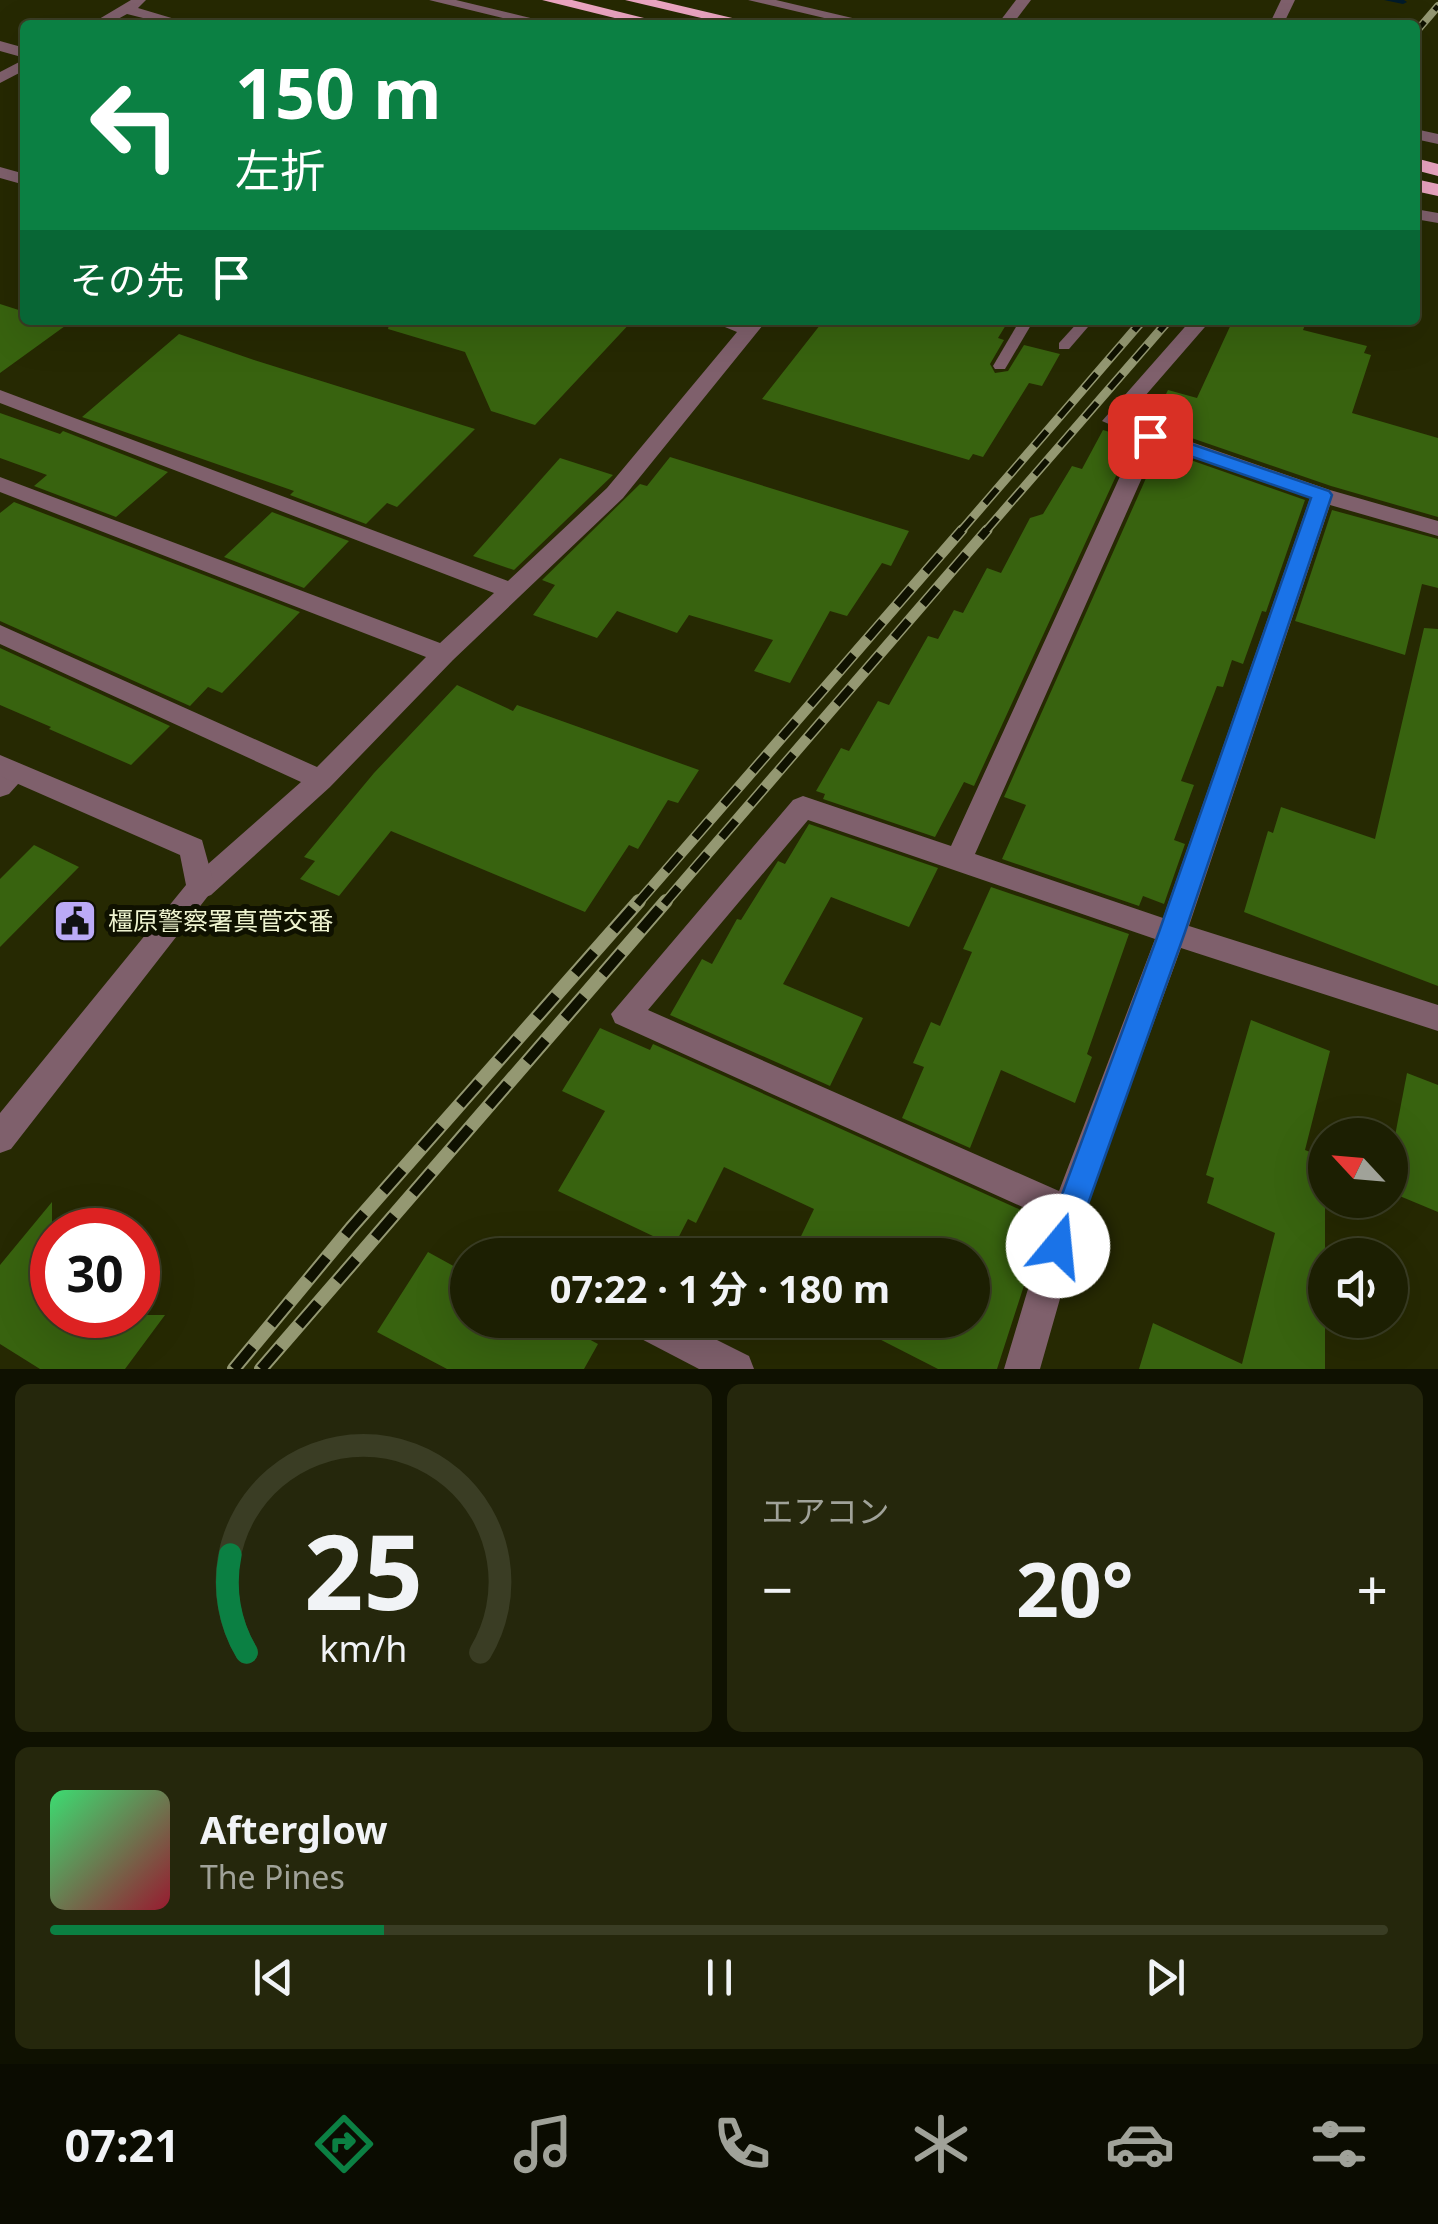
<!DOCTYPE html>
<html lang="ja">
<head>
<meta charset="utf-8">
<style>
  body { margin:0; font-family:"Noto Sans","Noto Sans JP",sans-serif; background:#25270c; color:#f1f3f6; height:100vh; display:flex; flex-direction:column; font-size:38px; white-space:nowrap }
  * { box-sizing:border-box; margin:0 }
  p { font-size:32px; color:#a0a299 }
  .icon { flex:none; width:55px; height:55px; fill:none; stroke:currentColor; stroke-width:2; stroke-linecap:round; stroke-linejoin:round }
  .map { position:relative; height:1369px; overflow:hidden }
  .sheet { display:flex; flex-direction:column; gap:15px; padding:15px; background:#0f1101; flex:1 }
  .sheet>* { flex:none }
  .guide { position:absolute; left:20px; top:20px; width:1400px; height:305px; border-radius:10px; box-shadow:0 10px 40px #0002,0 0 0 2px #3a3d24; background:#0b8043; color:#fff; overflow:hidden }
  .needle { width:65px; rotate:296deg }
  .fabs { position:absolute; left:1308px; top:1118px; display:grid; gap:20px }
  .fabs a { display:grid; place-items:center; width:100px; height:100px; border-radius:50%; background:#1c1f02; box-shadow:0 10px 40px #0002,0 0 0 2px #3a3d24; font-size:50px }
  .speed { position:absolute; left:30px; top:1208px; display:flex; gap:20px; font-size:50px; font-weight:700; text-align:center }
  .speed>* { display:grid; place-content:center; width:130px; height:130px; border-radius:50%; background:#1c1f02; box-shadow:0 10px 40px #0002,0 0 0 2px #3a3d24; line-height:1 }
  .speed .limit { border:15px solid #d22; background:#fff; color:#111 }
  .pin { position:absolute; display:grid; place-items:center; width:85px; height:85px; color:#fff; margin:-42px; border-radius:20px; box-shadow:0 5px 15px #0006 }
  .me { position:absolute; width:110px; margin:-55px; rotate:17deg; stroke-linejoin:round; filter:drop-shadow(0 0 8px #0008) }
  .turn { display:flex; align-items:center; gap:35px; height:210px; padding:0 50px; font-size:45px }
  .turn .icon { width:130px; height:130px; stroke-width:2.5 }
  .turn b { display:block; font-size:70px; line-height:85px }
  .then { display:flex; align-items:center; height:95px; padding:0 50px; background:#0003; gap:20px; font-size:38px }
  .big { font-size:75px; font-weight:700; line-height:1.1 }
  .sheet .tile { flex:1; display:flex; flex-direction:column; justify-content:center; gap:15px; min-width:0; padding:0 35px; border-radius:15px; background:#25270c }
  .sheet .dial { align-items:center; gap:0 }
  .dial svg { height:260px; overflow:visible; fill:none; stroke:#3a3d24; stroke-width:7; stroke-linecap:round; text-anchor:middle }
  .dial text { fill:#f1f3f6; stroke:none }
  .song { display:flex; align-items:center; gap:30px }
  .cover { width:120px; height:120px; border-radius:15px; background:linear-gradient(135deg,hsl(140 70% 55%),hsl(350 70% 35%)) }
  .played { height:10px; border-radius:5px; background:linear-gradient(90deg,#0b8043 25%,#3a3d24 25%) }
  .keys { display:flex; justify-content:space-around; direction:ltr }
  .heat { display:flex; justify-content:space-between; align-items:center; font-size:55px; direction:ltr }
  .sheet .tiles { flex:1; display:grid; gap:15px; grid-template-columns:1fr 1fr }
  .tile:last-child { grid-column:span 2 }
  .trip { position:absolute; left:450px; top:1238px; width:540px; height:100px; border-radius:50px; background:#1c1f02; box-shadow:0 10px 40px #0002,0 0 0 2px #3a3d24; font-weight:700; line-height:100px; text-align:center }
  .dock { display:flex; height:160px; justify-content:space-around; align-items:center; background:#0b0c01; color:#a0a299 }
  .dock .icon { width:70px; height:70px }
  .dock .active { color:#0b8043 }
  .dock b { font-size:45px; color:#f1f3f6 }
  .map>svg:first-child { display:block }
</style>
</head>
<body>
<div class="map">
<svg width="1438" height="1369" viewBox="0 0 1438 1369">
  <rect width="100%" height="100%" fill="#262902"/>
  <g fill="none" stroke-linecap="round" stroke-linejoin="round">
    <!-- stream -->
    <path fill="#001b2a" fill-rule="evenodd" d="M 1384,0 L 1404,0 L 1407,2 L 1403,4 Z"/>
  </g>
  <!-- building -->
  <g fill="#38630f">
    <path d="M 0,304 L 25,312 L 25,320 L 48,320 L 65,326 L 0,373 Z"/>
    <path d="M 390,320 L 633,320 L 535,425 L 491,411 L 465,352 L 388,329 Z"/>
    <path d="M 824,320 L 895,320 L 924,327 L 929,320 L 1009,320 L 998,338 L 1004,340 L 990,364 L 995,373 L 1008,371 L 1024,345 L 1060,354 L 1042,386 L 1029,383 L 983,457 L 973,454 L 969,460 L 762,399 Z"/>
    <path d="M 1233,320 L 1307,320 L 1303,330 L 1367,346 L 1364,353 L 1371,355 L 1352,413 L 1438,438 L 1438,517 L 1331,486 L 1151,424 L 1168,390 L 1197,398 Z"/>
    <path d="M 179,334 L 254,360 L 475,429 L 397,507 L 387,503 L 366,524 L 290,495 L 294,491 L 82,417 Z"/>
    <path d="M 0,413 L 60,434 L 63,431 L 168,472 L 116,517 L 34,486 L 47,475 L 0,458 Z"/>
    <path d="M 1103,430 L 1133,439 L 974,786 L 964,782 L 935,837 L 823,799 L 825,794 L 816,791 L 841,748 L 849,751 L 878,701 L 889,705 L 928,636 L 938,639 L 954,610 L 963,613 L 987,568 L 1001,573 L 1030,518 L 1043,514 L 1072,466 L 1082,469 Z"/>
    <path d="M 1159,449 L 1305,500 L 1266,612 L 1262,611 L 1243,664 L 1232,660 L 1223,687 L 1217,686 L 1181,781 L 1194,785 L 1174,840 L 1185,844 L 1164,904 L 1143,896 L 1139,906 L 1002,859 L 1026,805 L 1004,797 Z"/>
    <path d="M 670,457 L 909,531 L 891,566 L 882,563 L 847,616 L 830,611 L 790,683 L 754,671 L 773,640 L 689,615 L 677,633 L 617,611 L 597,638 L 533,615 L 555,585 L 542,580 L 640,484 L 647,486 Z"/>
    <path d="M 560,458 L 613,475 L 514,570 L 473,556 Z"/>
    <path d="M 14,502 L 300,612 L 222,693 L 208,687 L 190,706 L 0,621 L 0,513 Z"/>
    <path d="M 1332,510 L 1438,539 L 1438,588 L 1422,584 L 1405,655 L 1295,621 Z"/>
    <path d="M 272,512 L 349,541 L 304,588 L 224,557 Z"/>
    <path d="M 1424,628 L 1438,629 L 1438,986 L 1244,912 L 1268,831 L 1273,833 L 1281,807 L 1375,839 Z"/>
    <path d="M 0,648 L 170,726 L 131,765 L 49,729 L 51,727 L 0,705 Z"/>
    <path d="M 457,685 L 513,711 L 517,705 L 699,770 L 678,803 L 668,800 L 638,849 L 629,845 L 585,912 L 391,831 L 339,896 L 300,879 L 315,861 L 304,857 L 374,773 Z"/>
    <path d="M 809,824 L 938,868 L 909,927 L 831,897 L 783,984 L 863,1018 L 830,1086 L 670,1015 L 702,959 L 712,964 L 737,919 L 741,920 L 778,861 L 785,864 Z"/>
    <path d="M 34,845 L 79,867 L 0,947 L 0,879 Z"/>
    <path d="M 991,887 L 1129,934 L 1087,1054 L 1092,1057 L 1075,1103 L 1001,1070 L 970,1148 L 902,1118 L 924,1067 L 913,1063 L 931,1022 L 940,1026 L 972,952 L 963,949 Z"/>
    <path d="M 1251,1020 L 1330,1051 L 1305,1150 L 1325,1158 L 1325,1369 L 1139,1369 L 1153,1323 L 1242,1364 L 1275,1233 L 1207,1203 L 1214,1178 L 1206,1175 Z"/>
    <path d="M 600,1028 L 650,1050 L 653,1044 L 1041,1219 L 1037,1231 L 1041,1233 L 997,1369 L 938,1369 L 842,1320 L 972,1320 L 972,1255 L 914,1255 L 874,1236 L 866,1255 L 792,1255 L 814,1209 L 724,1167 L 696,1223 L 688,1219 L 674,1246 L 558,1191 L 605,1111 L 562,1091 Z"/>
    <path d="M 1407,1073 L 1438,1085 L 1438,1212 L 1390,1192 L 1394,1141 Z"/>
    <path d="M 52,1202 L 52,1315 L 165,1315 L 125,1369 L 40,1369 L 0,1344 L 0,1265 Z"/>
    <path d="M 428,1252 L 468,1274 L 468,1320 L 553,1320 L 598,1344 L 584,1369 L 447,1369 L 377,1332 Z"/>
  </g>
  <g fill="none" stroke-linecap="round" stroke-linejoin="round">
    <!-- service -->
    <g fill="#7f606c" fill-rule="evenodd">
      <path d="M 1020,320 L 1034,320 L 1005,369 L 995,369 L 993,366 Z"/>
      <path d="M 1080,320 L 1094,320 L 1069,349 L 1059,349 L 1059,343 Z"/>
    </g>
    <!-- minor -->
    <g fill="#7f606c" fill-rule="evenodd">
      <path d="M 131,0 L 146,0 L 138,8 L 195,25 L 171,25 L 127,14 L 107,25 L 89,25 Z"/>
      <path d="M 429,0 L 456,0 L 559,25 L 532,25 Z"/>
      <path d="M 748,0 L 776,0 L 882,25 L 854,25 Z"/>
      <path d="M 1281,0 L 1295,0 L 1283,25 L 1269,25 Z"/>
      <path d="M 0,41 L 25,48 L 25,58 L 0,51 Z"/>
      <path d="M 25,59 L 25,70 L 0,83 L 0,72 Z"/>
      <path d="M 1415,129 L 1438,134 L 1438,144 L 1415,139 Z"/>
      <path d="M 0,167 L 25,174 L 25,185 L 0,178 Z"/>
      <path d="M 1415,209 L 1438,213 L 1438,223 L 1415,219 Z"/>
      <path d="M 708,320 L 767,320 L 623,498 L 453,660 L 330,787 L 211,895 L 201,899 L 191,895 L 187,887 L 191,879 L 301,782 L 0,644 L 0,625 L 317,767 L 426,657 L 0,492 L 0,477 L 440,643 L 494,593 L 0,403 L 0,390 L 508,581 L 607,488 L 737,332 Z"/>
      <path d="M 1191,320 L 1211,320 L 1125,419 L 1330,490 L 1438,521 L 1438,536 L 1330,505 L 1189,926 L 1438,1005 L 1438,1031 L 1181,948 L 1085,1211 L 1040,1369 L 1004,1369 L 1049,1219 L 615,1023 L 611,1014 L 793,800 L 803,796 L 951,846 L 1138,437 L 1102,421 ZM 1157,444 L 1310,498 L 1163,918 L 975,854 ZM 808,820 L 1155,939 L 1059,1191 L 648,1010 Z"/>
      <path d="M 15,763 L 24,766 L 28,773 L 9,794 L 0,797 L 0,771 Z"/>
      <path d="M 623,1320 L 677,1320 L 749,1356 L 754,1369 L 699,1369 L 628,1332 Z"/>
    </g>
    <!-- tertiary -->
    <g fill="#7f606c" fill-rule="evenodd">
      <path d="M 1016,0 L 1031,0 L 1012,25 L 997,25 Z"/>
      <path d="M 0,755 L 202,840 L 215,887 L 11,1149 L 0,1153 L 0,1113 L 186,885 L 180,855 L 0,776 Z"/>
    </g>
    <!-- trunk -->
    <g fill="#eba5c1" fill-rule="evenodd">
      <path d="M 542,0 L 572,0 L 664,23 L 643,25 Z"/>
      <path d="M 625,0 L 656,0 L 762,25 L 731,25 Z"/>
      <path d="M 1415,158 L 1438,164 L 1438,176 L 1415,170 Z"/>
      <path d="M 1415,179 L 1438,184 L 1438,196 L 1415,191 Z"/>
    </g>
    <!-- rail-far3 casing -->
    <g stroke="#949872" stroke-width="8">
      <path id="rail-far3" d="M 1415,33 L 1438,6"/>
    </g>
    <!-- rail-far2 casing -->
    <g stroke="#949872" stroke-width="9">
      <g id="rail-far2">
        <path d="M 960,532 L 1143,320"/>
        <path d="M 985,532 L 1169,320"/>
      </g>
    </g>
    <!-- rail-far1 casing -->
    <g stroke="#949872" stroke-width="11">
      <g id="rail-far1">
        <path d="M 637,904 L 962,530"/>
        <path d="M 664,904 L 987,530"/>
      </g>
    </g>
    <!-- rail casing -->
    <g stroke="#949872" stroke-width="14">
      <g id="rail">
        <path d="M 234,1369 L 351,1228 L 639,901"/>
        <path d="M 261,1369 L 666,901"/>
      </g>
    </g>
    <!-- rail-far3 -->
    <use href="#rail-far3" stroke="#0f1100" stroke-width="5" stroke-dasharray="15" stroke-linecap="butt"/>
    <!-- rail-far2 -->
    <use href="#rail-far2" stroke="#0f1100" stroke-width="6" stroke-dasharray="19" stroke-linecap="butt"/>
    <!-- rail-far1 -->
    <use href="#rail-far1" stroke="#0f1100" stroke-width="8" stroke-dasharray="22" stroke-linecap="butt"/>
    <!-- rail -->
    <use href="#rail" stroke="#0f1100" stroke-width="10" stroke-dasharray="29" stroke-linecap="butt"/>
  </g>
  <!-- route -->
  <path fill="#1a73e8" stroke="#114b97" stroke-width="2.5" d="M 1150,430 L 1329,491 L 1332,495 L 1185,932 L 1073,1246 L 1069,1257 L 1058,1261 L 1047,1257 L 1043,1246 L 1159,932 L 1311,498 L 1144,440 L 1144,431 Z"/>
  <!-- icons -->
  <defs>
    <g id="civic-square" transform="scale(2.25)"><rect x="-9" y="-9" width="18" height="18" rx="4" fill="#bbaaf6" stroke="#0f1100"/><path d="M-.6-6.5H3V-4.5H.6V-3L4-1V1h2V6H-6V1h2V-1L-.6-3ZM-1.2 2.5V6h2.4V2.5Z" fill="#111"/></g>
  </defs>
  <g fill-rule="evenodd">
    <use href="#civic-square" x="75" y="921"/>
  </g>
  <g text-anchor="middle" stroke-width="10" stroke-linejoin="round" paint-order="stroke">
    <!-- poi labels -->
    <g font-size="25" fill="#eff4d0" stroke="#0f1100" text-anchor="start">
      <text x="108" y="930">橿原警察署真菅交番</text>
    </g>
  </g>
</svg>
<div class="fabs">
<a><svg class="needle" viewBox="-14 -14 28 28"><path d="M0-13l5 13h-10z" fill="#e53935"/><path d="M0 13l5-13h-10z" fill="#a0a299"/></svg></a>
<a><svg class="icon" aria-label="sound" viewBox="0 0 24 24"><path d="M4 9h4l5-4v14l-5-4H4zM17 9q2 3 0 6"/></svg></a>
</div>
<div class="speed"><div class="limit">30</div></div>
<div class="pin" style="left:1150px;top:436px;background:#d93025"><svg class="icon" aria-label="arrive" viewBox="0 0 24 24"><path d="M6 21V4h12l-3 4 3 4H6"/></svg></div>
<svg class="me" style="left:1058px;top:1246px" viewBox="-20 -20 40 40"><circle r="19" fill="#fff"/><path d="M0-13L10 11 0 6-10 11z" fill="#1a73e8"/></svg>
<div class="trip">07:22 · 1 分 · 180 m</div>
<div class="guide">
<div class="turn"><svg class="icon" aria-label="left" viewBox="0 0 24 24"><path d="M17 20v-9H6M10 6l-5 5 5 5"/></svg><div><b>150 m</b>左折</div></div>
<div class="then">その先<svg class="icon" aria-label="arrive" viewBox="0 0 24 24"><path d="M6 21V4h12l-3 4 3 4H6"/></svg></div>
</div>
</div>
<section class="sheet">
<div class="tiles">
<div class="tile dial"><svg viewBox="0 0 100 80">
<path d="M14 69A42 42 0 1 1 86 69"/>
<path d="M14 69A42 42 0 0 1 9 39" stroke="#0b8043"/>
<text x="50" y="56" font-size="32" font-weight="700">25</text>
<text x="50" y="72" font-size="11">km/h</text>
</svg></div>
<div class="tile"><p>エアコン</p>
<div class="heat"><a>−</a><b class="big">20°</b><a>+</a></div>
</div>
<div class="tile">
<div class="song"><i class="cover"></i><div><b>Afterglow</b><p>The Pines</p></div></div>
<div class="played"></div>
<div class="keys"><svg class="icon" aria-label="previous" viewBox="0 0 24 24"><path d="M18 5L8 12l10 7zM5 5v14"/></svg><svg class="icon" aria-label="pause" viewBox="0 0 24 24"><path d="M8 5v14M16 5v14"/></svg><svg class="icon" aria-label="next" viewBox="0 0 24 24"><path d="M6 5l10 7-10 7zM19 5v14"/></svg></div>
</div>
</div>
</section>
<nav class="dock">
<b>07:21</b>
<svg class="icon active" aria-label="directions" viewBox="0 0 24 24"><path d="M12 3l9 9-9 9-9-9zM9 14v-3h6M13 9l2 2-2 2"/></svg>
<svg class="icon" aria-label="music" viewBox="0 0 24 24"><path d="M9 18V5l10-2v13"/><circle cx="6" cy="18" r="3"/><circle cx="16" cy="16" r="3"/></svg>
<svg class="icon" aria-label="phone" viewBox="0 0 24 24"><path d="M5 4h4l2 5-3 2q2 4 5 5l2-3 5 2v4C11 20 4 13 5 4z"/></svg>
<svg class="icon" aria-label="climate" viewBox="0 0 24 24"><path d="M12 3v18M4 7l16 10M4 17L20 7"/></svg>
<svg class="icon" aria-label="car" viewBox="0 0 24 24"><path d="M5 17H2v-5l4-1 3-4h7l3 4 3 1v5h-3M9 17h6M6 11h13"/><circle cx="7" cy="17" r="2"/><circle cx="17" cy="17" r="2"/></svg>
<svg class="icon" aria-label="filters" viewBox="0 0 24 24"><path d="M4 7h16M4 17h16"/><circle cx="9" cy="7" r="2"/><circle cx="15" cy="17" r="2"/></svg>
</nav>
</body>
</html>
